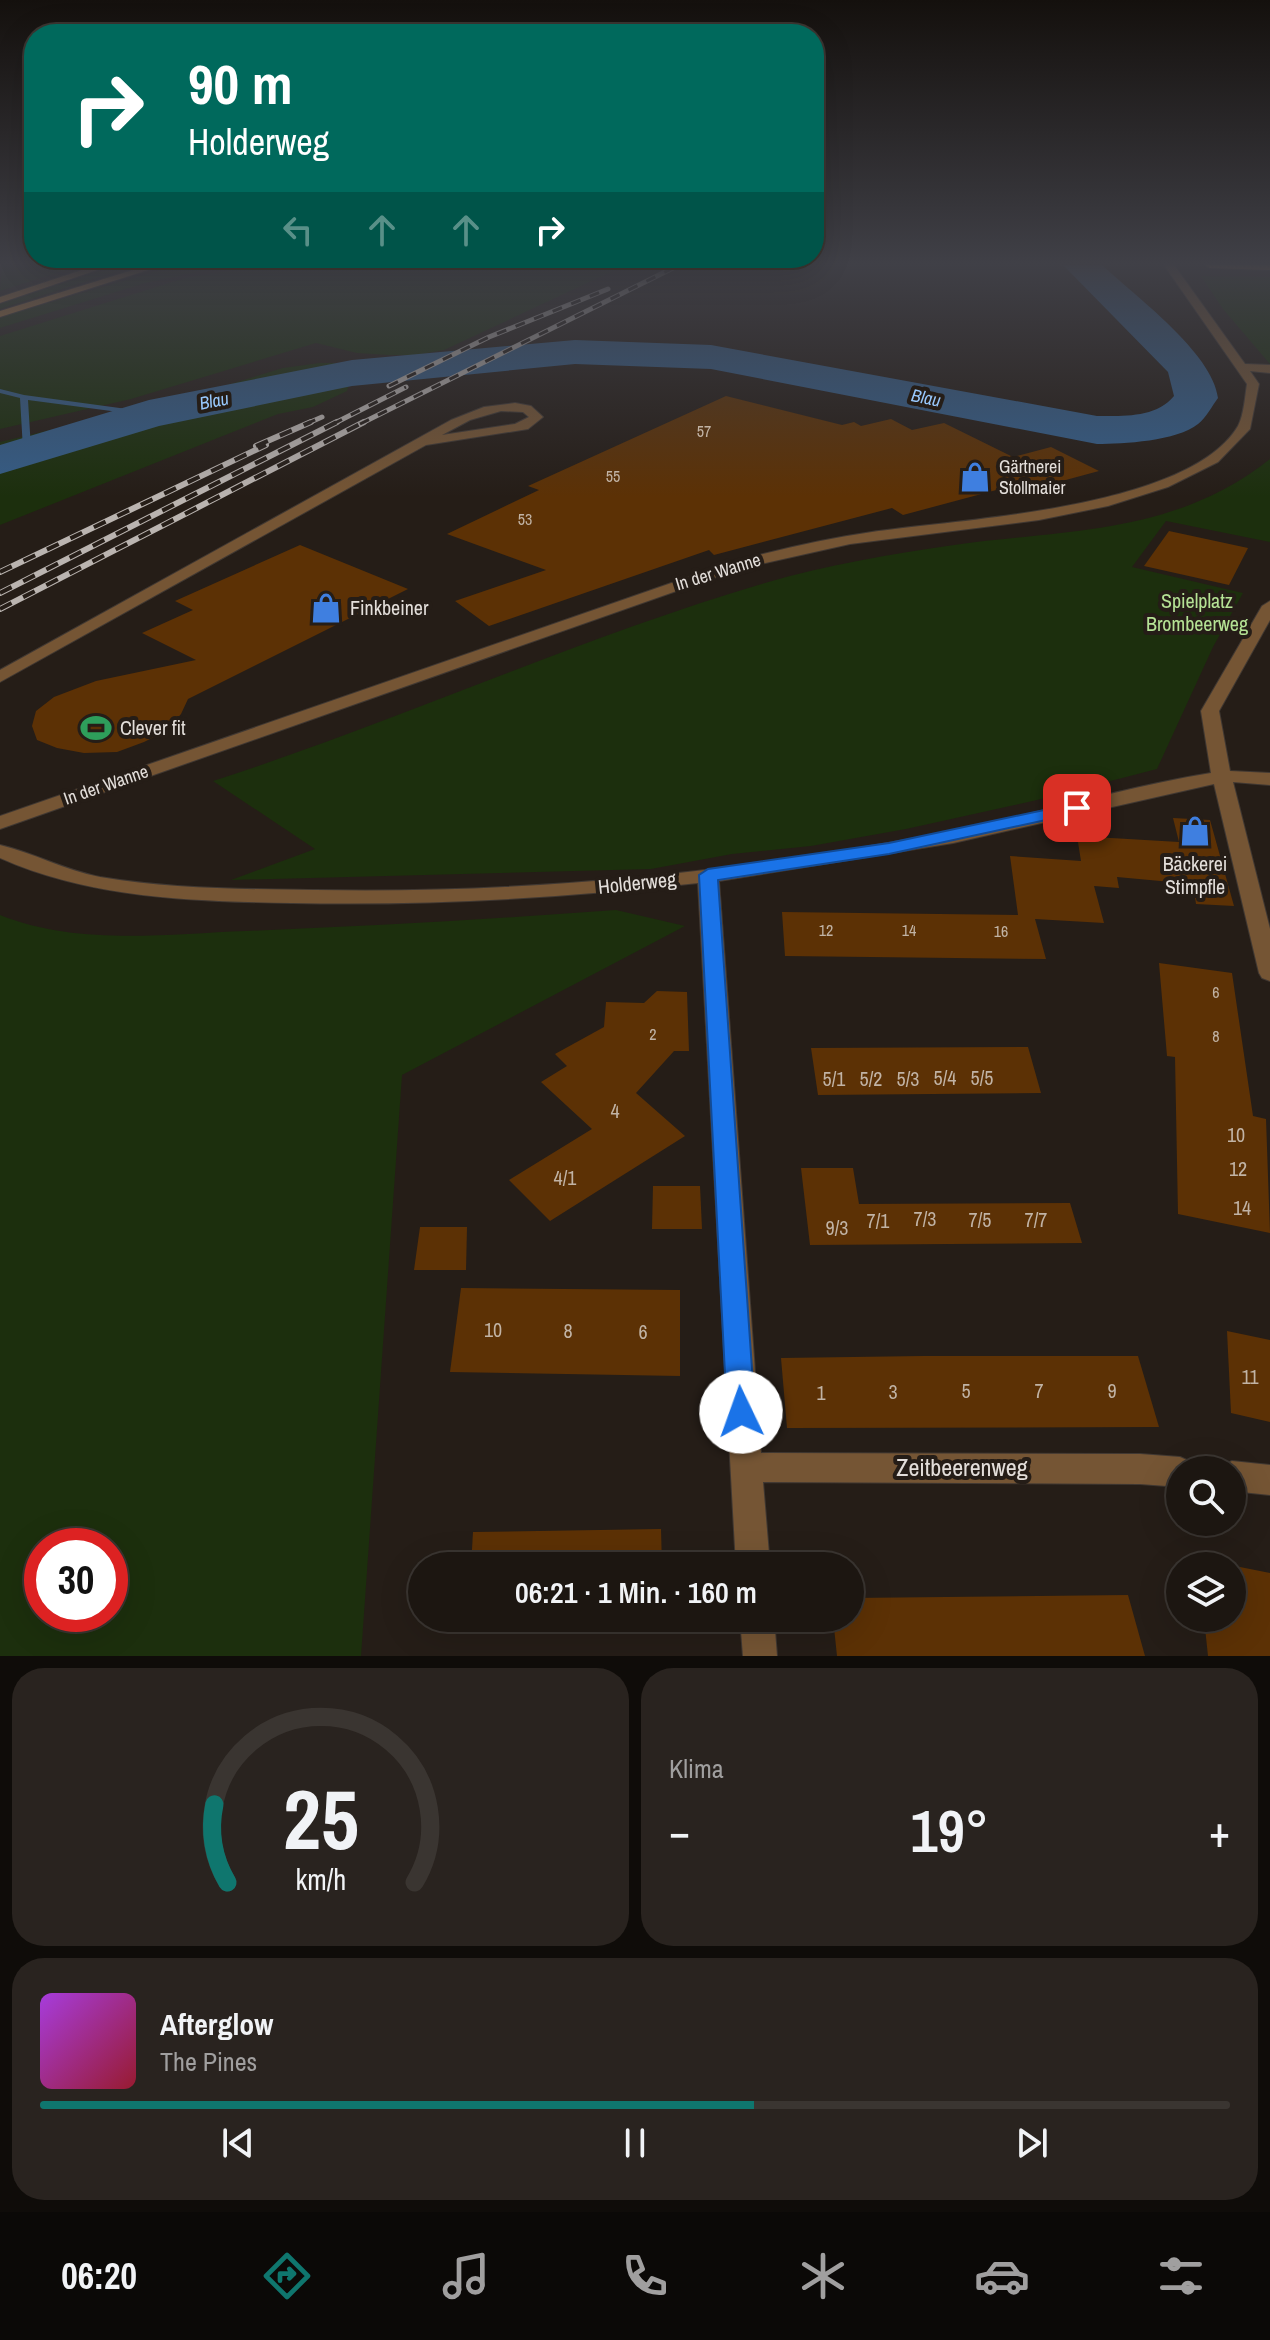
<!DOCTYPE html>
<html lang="de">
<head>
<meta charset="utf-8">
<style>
  body { margin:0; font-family:"Archivo Narrow",sans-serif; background:#29231f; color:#f1f3f6; height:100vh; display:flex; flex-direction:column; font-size:30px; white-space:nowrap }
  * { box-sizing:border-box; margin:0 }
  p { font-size:26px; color:#a09f9f }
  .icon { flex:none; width:44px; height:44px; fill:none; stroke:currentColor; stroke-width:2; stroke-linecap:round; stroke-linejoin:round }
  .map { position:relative; height:1656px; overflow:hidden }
  .sheet { display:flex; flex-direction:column; gap:12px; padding:12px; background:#0f0c09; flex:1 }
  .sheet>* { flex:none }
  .top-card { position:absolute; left:24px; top:24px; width:800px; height:244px; border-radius:32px; box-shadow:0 8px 32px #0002,0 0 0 2px #3a3531; background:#00695c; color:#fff; overflow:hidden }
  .buttons { position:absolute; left:1166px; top:1456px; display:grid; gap:16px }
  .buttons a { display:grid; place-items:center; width:80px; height:80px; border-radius:50%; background:#1c1611; box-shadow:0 8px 32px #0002,0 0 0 2px #3a3531; font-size:40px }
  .speed { position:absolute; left:24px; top:1528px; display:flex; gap:16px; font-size:40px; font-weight:700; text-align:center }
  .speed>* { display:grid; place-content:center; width:104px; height:104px; border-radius:50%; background:#1c1611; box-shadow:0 8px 32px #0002,0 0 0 2px #3a3531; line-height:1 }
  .speed .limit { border:12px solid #d22; background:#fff; color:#111 }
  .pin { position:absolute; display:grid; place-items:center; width:68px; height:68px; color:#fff; margin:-34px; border-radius:16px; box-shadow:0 4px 12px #0006 }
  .me { position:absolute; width:88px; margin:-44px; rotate:357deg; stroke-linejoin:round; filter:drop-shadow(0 0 6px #0008) }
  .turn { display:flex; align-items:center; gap:28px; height:168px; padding:0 32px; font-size:36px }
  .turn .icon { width:104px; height:104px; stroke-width:2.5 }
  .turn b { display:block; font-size:56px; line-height:68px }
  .lanes { display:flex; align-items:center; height:76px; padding:0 32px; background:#0003; justify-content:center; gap:40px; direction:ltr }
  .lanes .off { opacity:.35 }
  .big { font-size:60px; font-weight:600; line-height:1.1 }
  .sheet .tile { flex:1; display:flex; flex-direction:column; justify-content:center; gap:12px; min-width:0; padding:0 28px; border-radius:32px; background:#29231f }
  .sheet .dial { align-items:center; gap:0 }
  .dial svg { height:208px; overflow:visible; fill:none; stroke:#3a3531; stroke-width:7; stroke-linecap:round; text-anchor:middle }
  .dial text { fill:#f1f3f6; stroke:none }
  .song { display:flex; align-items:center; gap:24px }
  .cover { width:96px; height:96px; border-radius:12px; background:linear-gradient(135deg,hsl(280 70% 55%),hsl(350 70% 35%)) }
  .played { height:8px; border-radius:4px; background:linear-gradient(90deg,#0f766e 60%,#3a3531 60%) }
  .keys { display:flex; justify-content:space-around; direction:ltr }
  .heat { display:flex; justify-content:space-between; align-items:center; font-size:44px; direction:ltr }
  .sheet .tiles { flex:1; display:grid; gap:12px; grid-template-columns:1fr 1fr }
  .tile:last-child { grid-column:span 2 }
  .trip { position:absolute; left:408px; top:1552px; width:456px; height:80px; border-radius:40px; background:#1c1611; box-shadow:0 8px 32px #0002,0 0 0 2px #3a3531; font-weight:600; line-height:80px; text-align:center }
  .tabs { display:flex; height:128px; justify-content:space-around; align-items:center; background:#0b0907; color:#a09f9f }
  .tabs .icon { width:56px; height:56px }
  .tabs .on { color:#0f766e }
  .tabs b { font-size:36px; color:#f1f3f6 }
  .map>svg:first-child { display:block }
</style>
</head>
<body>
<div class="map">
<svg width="1270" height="1656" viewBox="0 0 1270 1656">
  <rect width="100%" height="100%" fill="#251d17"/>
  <!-- green -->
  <g fill="#1c2f0d" fill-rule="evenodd">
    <path d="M 2,265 L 81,265 L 0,291 Z"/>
    <path d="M 119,265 L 137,265 L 0,309 L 0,304 Z"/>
    <path d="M 178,265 L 230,265 L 145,283 L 0,328 L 0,317 Z"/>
    <path d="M 263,265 L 626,265 L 444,350 L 416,355 L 388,355 L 357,353 L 316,343 L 131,399 L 0,429 L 0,336 L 185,278 Z"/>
    <path d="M 1201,276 L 1270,277 L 1270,364 L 1223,309 Z"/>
    <path d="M 320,363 L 356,363 L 347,391 L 313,407 L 278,414 L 0,525 L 0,442 L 191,396 L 283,368 Z"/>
    <path d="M 1270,459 L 1270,542 L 1166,521 L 1132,567 L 1243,593 L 1213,647 L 1157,769 L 1037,800 L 906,829 L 811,846 L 732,854 L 651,869 L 231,880 L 315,849 L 213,781 C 399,721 576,639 765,583 C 826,565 891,554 954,545 C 1069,529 1174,535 1270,459 Z"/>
    <path d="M 616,910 L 685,926 L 402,1075 L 361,1656 L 0,1656 L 0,915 C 77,946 165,934 246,931 C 370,926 493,919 616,910 ZM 42,1546 L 110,1546 L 110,1614 L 42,1614 Z"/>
  </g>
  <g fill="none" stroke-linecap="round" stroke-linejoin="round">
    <!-- stream -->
    <path fill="#355d87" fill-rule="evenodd" d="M 0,389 L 24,395 L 149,412 L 153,414 L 149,416 L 28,400 L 31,449 L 27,451 L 23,449 L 20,398 L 0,393 Z"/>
    <!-- river -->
    <path fill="#355d87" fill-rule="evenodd" d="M 1063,265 L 1102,265 C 1135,296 1213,353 1218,398 C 1212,406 1206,418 1198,424 C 1177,441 1123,444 1097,444 L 711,369 L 575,364 L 352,386 L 159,426 L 0,474 L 0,445 L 149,400 L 352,360 L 575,340 L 711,345 L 1097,416 C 1123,416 1156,418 1174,396 L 1168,372 Z"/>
  </g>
  <!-- building -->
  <g fill="#5c3105">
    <path d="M 726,396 L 842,425 L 854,422 L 861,426 L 891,419 L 912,430 L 944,423 L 1013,457 L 1051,447 L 1099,471 L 1025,491 L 1015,485 L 903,515 L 892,508 L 714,555 L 709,550 L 489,626 L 455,601 L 546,570 L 447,534 L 539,490 L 528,486 Z"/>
    <path d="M 1169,531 L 1248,548 L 1229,585 L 1144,566 Z"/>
    <path d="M 300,545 L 408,589 L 188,699 L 181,714 L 166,731 L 144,742 L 117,752 L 84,753 L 57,748 L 37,740 L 32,726 L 36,711 L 54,697 L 96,681 L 196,660 L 142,633 L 193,610 L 175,601 Z"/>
    <path d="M 1173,818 L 1210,820 L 1234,906 L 1196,904 L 1193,884 L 1117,877 L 1119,888 L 1094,886 L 1104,923 L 1035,919 L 1046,959 L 785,956 L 782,912 L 1018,915 L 1010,856 L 1081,861 L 1077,836 L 1179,842 Z"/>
    <path d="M 1159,963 L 1232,973 L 1253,1116 L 1266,1119 L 1270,1233 L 1178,1214 L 1175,1057 L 1167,1056 Z"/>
    <path d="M 657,991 L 687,992 L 689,1051 L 674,1051 L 636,1093 L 685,1136 L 550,1221 L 509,1180 L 592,1129 L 541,1082 L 567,1066 L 555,1054 L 604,1027 L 606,1002 L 644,1003 Z"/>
    <path d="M 1028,1047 L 1041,1093 L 818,1095 L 811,1048 Z"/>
    <path d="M 801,1168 L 853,1168 L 859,1204 L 1070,1203 L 1082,1243 L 810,1245 Z"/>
    <path d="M 653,1186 L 700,1186 L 702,1229 L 652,1229 Z"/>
    <path d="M 420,1227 L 467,1227 L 466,1270 L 414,1270 Z"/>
    <path d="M 461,1288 L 680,1290 L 680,1376 L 450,1372 Z"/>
    <path d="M 1227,1331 L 1270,1340 L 1270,1422 L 1231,1413 Z"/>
    <path d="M 923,1356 L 1138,1356 L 1159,1427 L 787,1428 L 781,1358 Z"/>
    <path d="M 661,1529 L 662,1566 L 471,1566 L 473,1532 Z"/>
    <path d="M 1200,1559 L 1270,1573 L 1270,1656 L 1208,1656 L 1204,1618 L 1232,1618 L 1232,1566 L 1200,1566 Z"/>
    <path d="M 1128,1595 L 1145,1656 L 837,1656 L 833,1618 L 850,1618 L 850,1598 Z"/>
    <path d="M 467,1618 L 664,1618 L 664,1631 L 466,1634 Z"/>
  </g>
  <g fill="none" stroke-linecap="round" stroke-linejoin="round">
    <!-- minor casing -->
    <g stroke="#403832" stroke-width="2">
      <g id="minor">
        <path d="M 1164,265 L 1174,265 L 1245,364 L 1270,365 L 1270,373 L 1250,371 L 1259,384 L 1250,429 L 1218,462 L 1168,487 L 1108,506 L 1039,520 L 850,544 L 739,569 L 0,829 L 0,816 L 729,563 C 776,550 823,539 872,532 C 960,519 1189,509 1238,426 C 1244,415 1245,396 1247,384 Z"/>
        <path d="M 515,403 L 531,406 L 543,417 L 528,429 L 426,445 L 0,682 L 0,670 L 451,420 L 484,407 ZM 501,411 L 523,412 L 529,417 L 515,424 L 442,435 L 470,420 Z"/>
        <path d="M 1270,601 L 1270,620 L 1219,711 L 1230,771 L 1270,773 L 1270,785 L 1233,782 L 1270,929 L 1270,981 L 1262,978 L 1259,973 L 1214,784 L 953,843 L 719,881 L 761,1453 L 1140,1454 L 1180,1457 L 1191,1462 L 1195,1470 L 1180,1470 L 1180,1487 L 1140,1484 L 763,1482 L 770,1566 L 736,1566 L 698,883 C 563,898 428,906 292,903 C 193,901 92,899 0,858 L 0,845 C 34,853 64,870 100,877 C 171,889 243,889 315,890 C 529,894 743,872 953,831 C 1039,814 1124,787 1211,773 L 1201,711 L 1262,606 Z"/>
        <path d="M 1232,1461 L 1270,1465 L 1270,1495 L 1232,1491 L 1232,1470 L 1219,1470 L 1221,1466 Z"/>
        <path d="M 740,1618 L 774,1618 L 777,1656 L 743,1656 Z"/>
      </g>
    </g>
    <!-- major casing -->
    <g stroke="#403832" stroke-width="2">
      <g id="major">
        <path d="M 97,265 L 112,265 L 0,303 L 0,297 Z"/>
        <path d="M 149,265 L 164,265 L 0,317 L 0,311 Z"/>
        <path d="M 1205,265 L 1270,265 L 1270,270 L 1210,268 Z"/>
      </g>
    </g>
    <!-- minor -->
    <use href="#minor" fill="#755534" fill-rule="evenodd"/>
    <!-- major -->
    <use href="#major" fill="#cc893f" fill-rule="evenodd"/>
    <!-- rail-far1 casing -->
    <g stroke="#bab4b0" stroke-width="5">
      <g id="rail-far1">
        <path d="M 389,386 L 489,337 L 608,289"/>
        <path d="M 306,424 L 322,417"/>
        <path d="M 333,424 L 406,387"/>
        <path d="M 360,424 L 679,265"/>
      </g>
    </g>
    <!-- rail casing -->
    <g stroke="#bab4b0" stroke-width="6">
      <g id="rail">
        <path d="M 256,446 L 311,422"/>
        <path d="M 0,572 L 266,445"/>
        <path d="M 0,593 L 337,422"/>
        <path d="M 0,609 L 364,422"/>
      </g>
    </g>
    <!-- rail-far1 -->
    <use href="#rail-far1" stroke="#251d17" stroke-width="3" stroke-dasharray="10" stroke-linecap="butt"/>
    <!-- rail -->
    <use href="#rail" stroke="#251d17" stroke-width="4" stroke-dasharray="13" stroke-linecap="butt"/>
  </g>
  <!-- sky -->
  <linearGradient id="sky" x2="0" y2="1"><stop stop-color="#14100d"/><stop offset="0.53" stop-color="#404047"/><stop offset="1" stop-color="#404047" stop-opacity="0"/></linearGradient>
  <rect width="1270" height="497" fill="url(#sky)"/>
  <!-- route -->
  <path fill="#1a73e8" stroke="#114b97" stroke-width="2" d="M 1077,803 L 1086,808 L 1083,812 L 889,854 L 718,880 L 755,1412 L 751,1421 L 741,1424 L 731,1421 L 727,1412 L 699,875 L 708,869 L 889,843 Z"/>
  <!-- icons -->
  <defs>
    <g id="shop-bare" transform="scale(2.4)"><path d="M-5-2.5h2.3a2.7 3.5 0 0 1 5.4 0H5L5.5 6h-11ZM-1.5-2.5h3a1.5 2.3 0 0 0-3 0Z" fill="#3f7fe0" stroke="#251d17" stroke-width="2.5" paint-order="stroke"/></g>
    <g id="stadium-bare" transform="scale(2.4)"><path d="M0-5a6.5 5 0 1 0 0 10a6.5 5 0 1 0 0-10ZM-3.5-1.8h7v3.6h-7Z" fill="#2e9e5b" stroke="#251d17" stroke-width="2.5" paint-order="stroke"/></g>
  </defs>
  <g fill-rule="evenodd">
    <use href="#shop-bare" x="975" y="477"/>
    <use href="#shop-bare" x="326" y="608"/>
    <use href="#stadium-bare" x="96" y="728"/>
    <use href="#shop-bare" x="1195" y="831"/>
  </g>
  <g text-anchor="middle" stroke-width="8" stroke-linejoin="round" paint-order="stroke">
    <!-- number labels -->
    <g font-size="16" fill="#c1b3a5">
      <text x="704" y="437">57</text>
      <text x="613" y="482">55</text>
      <text x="525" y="525">53</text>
      <text x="826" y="936">12</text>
      <text x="909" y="936">14</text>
      <text x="1001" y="937">16</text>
      <text x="1216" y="998">6</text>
      <text x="653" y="1040">2</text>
      <text x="1216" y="1042">8</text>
    </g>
    <!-- far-water labels -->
    <g font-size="18" font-style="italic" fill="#98c8fc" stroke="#251d17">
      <text transform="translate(926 398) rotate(11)" y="6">Blau</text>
      <text transform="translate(214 401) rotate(-11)" y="6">Blau</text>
    </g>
    <!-- far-poi labels -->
    <g font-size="18" fill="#e3deda" stroke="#251d17" text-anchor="start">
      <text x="999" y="473">Gärtnerei<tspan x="999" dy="21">Stollmaier</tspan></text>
    </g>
    <!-- far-street labels -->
    <g font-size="18" fill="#e3deda" stroke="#251d17">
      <text transform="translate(718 572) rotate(-17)" y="6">In der Wanne</text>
      <text transform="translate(106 785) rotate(-19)" y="6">In der Wanne</text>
    </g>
    <!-- park labels -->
    <g font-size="20" fill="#b5e295" stroke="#251d17">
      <text x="1197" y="608">Spielplatz<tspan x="1197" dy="23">Brombeerweg</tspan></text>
    </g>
    <!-- poi labels -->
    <g font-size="20" fill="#e3deda" stroke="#251d17" text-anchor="start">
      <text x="350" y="615">Finkbeiner</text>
      <text x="120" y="735">Clever fit</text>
      <text x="1195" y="871" text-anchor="middle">Bäckerei<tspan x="1195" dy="23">Stimpfle</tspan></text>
    </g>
    <!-- street labels -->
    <g font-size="20" fill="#e3deda" stroke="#251d17">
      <text transform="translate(637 883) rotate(-6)" y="7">Holderweg</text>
    </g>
    <!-- near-number labels -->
    <g font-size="20" fill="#c1b3a5">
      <text x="945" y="1085">5/4</text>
      <text x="982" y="1085">5/5</text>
      <text x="834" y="1086">5/1</text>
      <text x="871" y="1086">5/2</text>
      <text x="908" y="1086">5/3</text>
      <text x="615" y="1118">4</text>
      <text x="1236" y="1142">10</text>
      <text x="1238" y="1176">12</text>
      <text x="565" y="1185">4/1</text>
      <text x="1242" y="1215">14</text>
      <text x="925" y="1226">7/3</text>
      <text x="980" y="1227">7/5</text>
      <text x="1036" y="1227">7/7</text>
      <text x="878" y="1228">7/1</text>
      <text x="837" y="1235">9/3</text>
      <text x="493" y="1337">10</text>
      <text x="568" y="1338">8</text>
      <text x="643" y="1339">6</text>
      <text x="1250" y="1384">11</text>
      <text x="966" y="1398">5</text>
      <text x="1039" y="1398">7</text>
      <text x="1112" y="1398">9</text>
      <text x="893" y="1399">3</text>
      <text x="821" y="1400">1</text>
    </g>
    <!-- near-street labels -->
    <g font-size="24" fill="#e3deda" stroke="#251d17">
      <text x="962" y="1476">Zeitbeerenweg</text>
    </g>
  </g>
</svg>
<div class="buttons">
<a><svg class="icon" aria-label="search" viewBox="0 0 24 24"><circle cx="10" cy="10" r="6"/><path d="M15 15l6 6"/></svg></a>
<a><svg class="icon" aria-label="layers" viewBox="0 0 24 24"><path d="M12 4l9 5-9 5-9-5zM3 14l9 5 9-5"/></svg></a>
</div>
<div class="speed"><div class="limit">30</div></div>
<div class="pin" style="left:1077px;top:808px;background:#d93025"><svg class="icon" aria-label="arrive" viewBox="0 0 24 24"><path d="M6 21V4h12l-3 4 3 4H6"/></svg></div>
<svg class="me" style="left:741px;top:1412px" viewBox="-20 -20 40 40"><circle r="19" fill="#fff"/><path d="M0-13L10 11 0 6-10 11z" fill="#1a73e8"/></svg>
<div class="trip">06:21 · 1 Min. · 160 m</div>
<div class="top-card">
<div class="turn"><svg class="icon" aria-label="right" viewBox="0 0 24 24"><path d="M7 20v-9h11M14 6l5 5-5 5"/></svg><div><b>90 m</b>Holderweg</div></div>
<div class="lanes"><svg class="icon off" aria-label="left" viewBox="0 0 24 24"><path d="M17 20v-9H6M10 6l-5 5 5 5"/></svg><svg class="icon off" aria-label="ahead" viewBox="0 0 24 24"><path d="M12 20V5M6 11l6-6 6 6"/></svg><svg class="icon off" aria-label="ahead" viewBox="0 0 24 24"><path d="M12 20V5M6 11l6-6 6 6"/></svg><svg class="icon" aria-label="right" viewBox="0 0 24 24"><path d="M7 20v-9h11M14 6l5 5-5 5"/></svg></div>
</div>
</div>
<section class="sheet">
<div class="tiles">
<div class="tile dial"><svg viewBox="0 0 100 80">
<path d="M14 69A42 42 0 1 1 86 69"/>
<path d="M14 69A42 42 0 0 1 9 39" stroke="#0f766e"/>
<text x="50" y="56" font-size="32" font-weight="700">25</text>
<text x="50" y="72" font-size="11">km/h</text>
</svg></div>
<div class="tile"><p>Klima</p>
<div class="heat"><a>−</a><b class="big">19°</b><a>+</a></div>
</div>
<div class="tile">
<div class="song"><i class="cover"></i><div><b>Afterglow</b><p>The Pines</p></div></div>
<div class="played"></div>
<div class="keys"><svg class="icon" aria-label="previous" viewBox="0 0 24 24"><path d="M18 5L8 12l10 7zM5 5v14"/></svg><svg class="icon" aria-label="pause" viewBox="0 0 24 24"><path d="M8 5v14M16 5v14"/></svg><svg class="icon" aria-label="next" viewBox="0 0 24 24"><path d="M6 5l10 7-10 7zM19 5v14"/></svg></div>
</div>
</div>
</section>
<nav class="tabs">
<b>06:20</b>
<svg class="icon on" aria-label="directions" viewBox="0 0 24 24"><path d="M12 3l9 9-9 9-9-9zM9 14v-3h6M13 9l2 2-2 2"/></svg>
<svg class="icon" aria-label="music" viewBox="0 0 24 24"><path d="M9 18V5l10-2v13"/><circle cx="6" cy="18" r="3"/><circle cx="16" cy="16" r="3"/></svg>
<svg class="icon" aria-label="phone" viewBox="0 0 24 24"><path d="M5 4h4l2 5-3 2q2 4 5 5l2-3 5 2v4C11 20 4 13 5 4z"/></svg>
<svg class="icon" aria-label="climate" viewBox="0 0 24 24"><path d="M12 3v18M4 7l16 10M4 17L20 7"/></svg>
<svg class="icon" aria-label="car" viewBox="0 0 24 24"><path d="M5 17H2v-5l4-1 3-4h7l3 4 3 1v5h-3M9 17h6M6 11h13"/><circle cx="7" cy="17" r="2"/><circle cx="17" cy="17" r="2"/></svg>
<svg class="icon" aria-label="filters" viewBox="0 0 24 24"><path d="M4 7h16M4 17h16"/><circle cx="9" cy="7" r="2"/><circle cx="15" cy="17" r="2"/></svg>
</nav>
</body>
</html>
